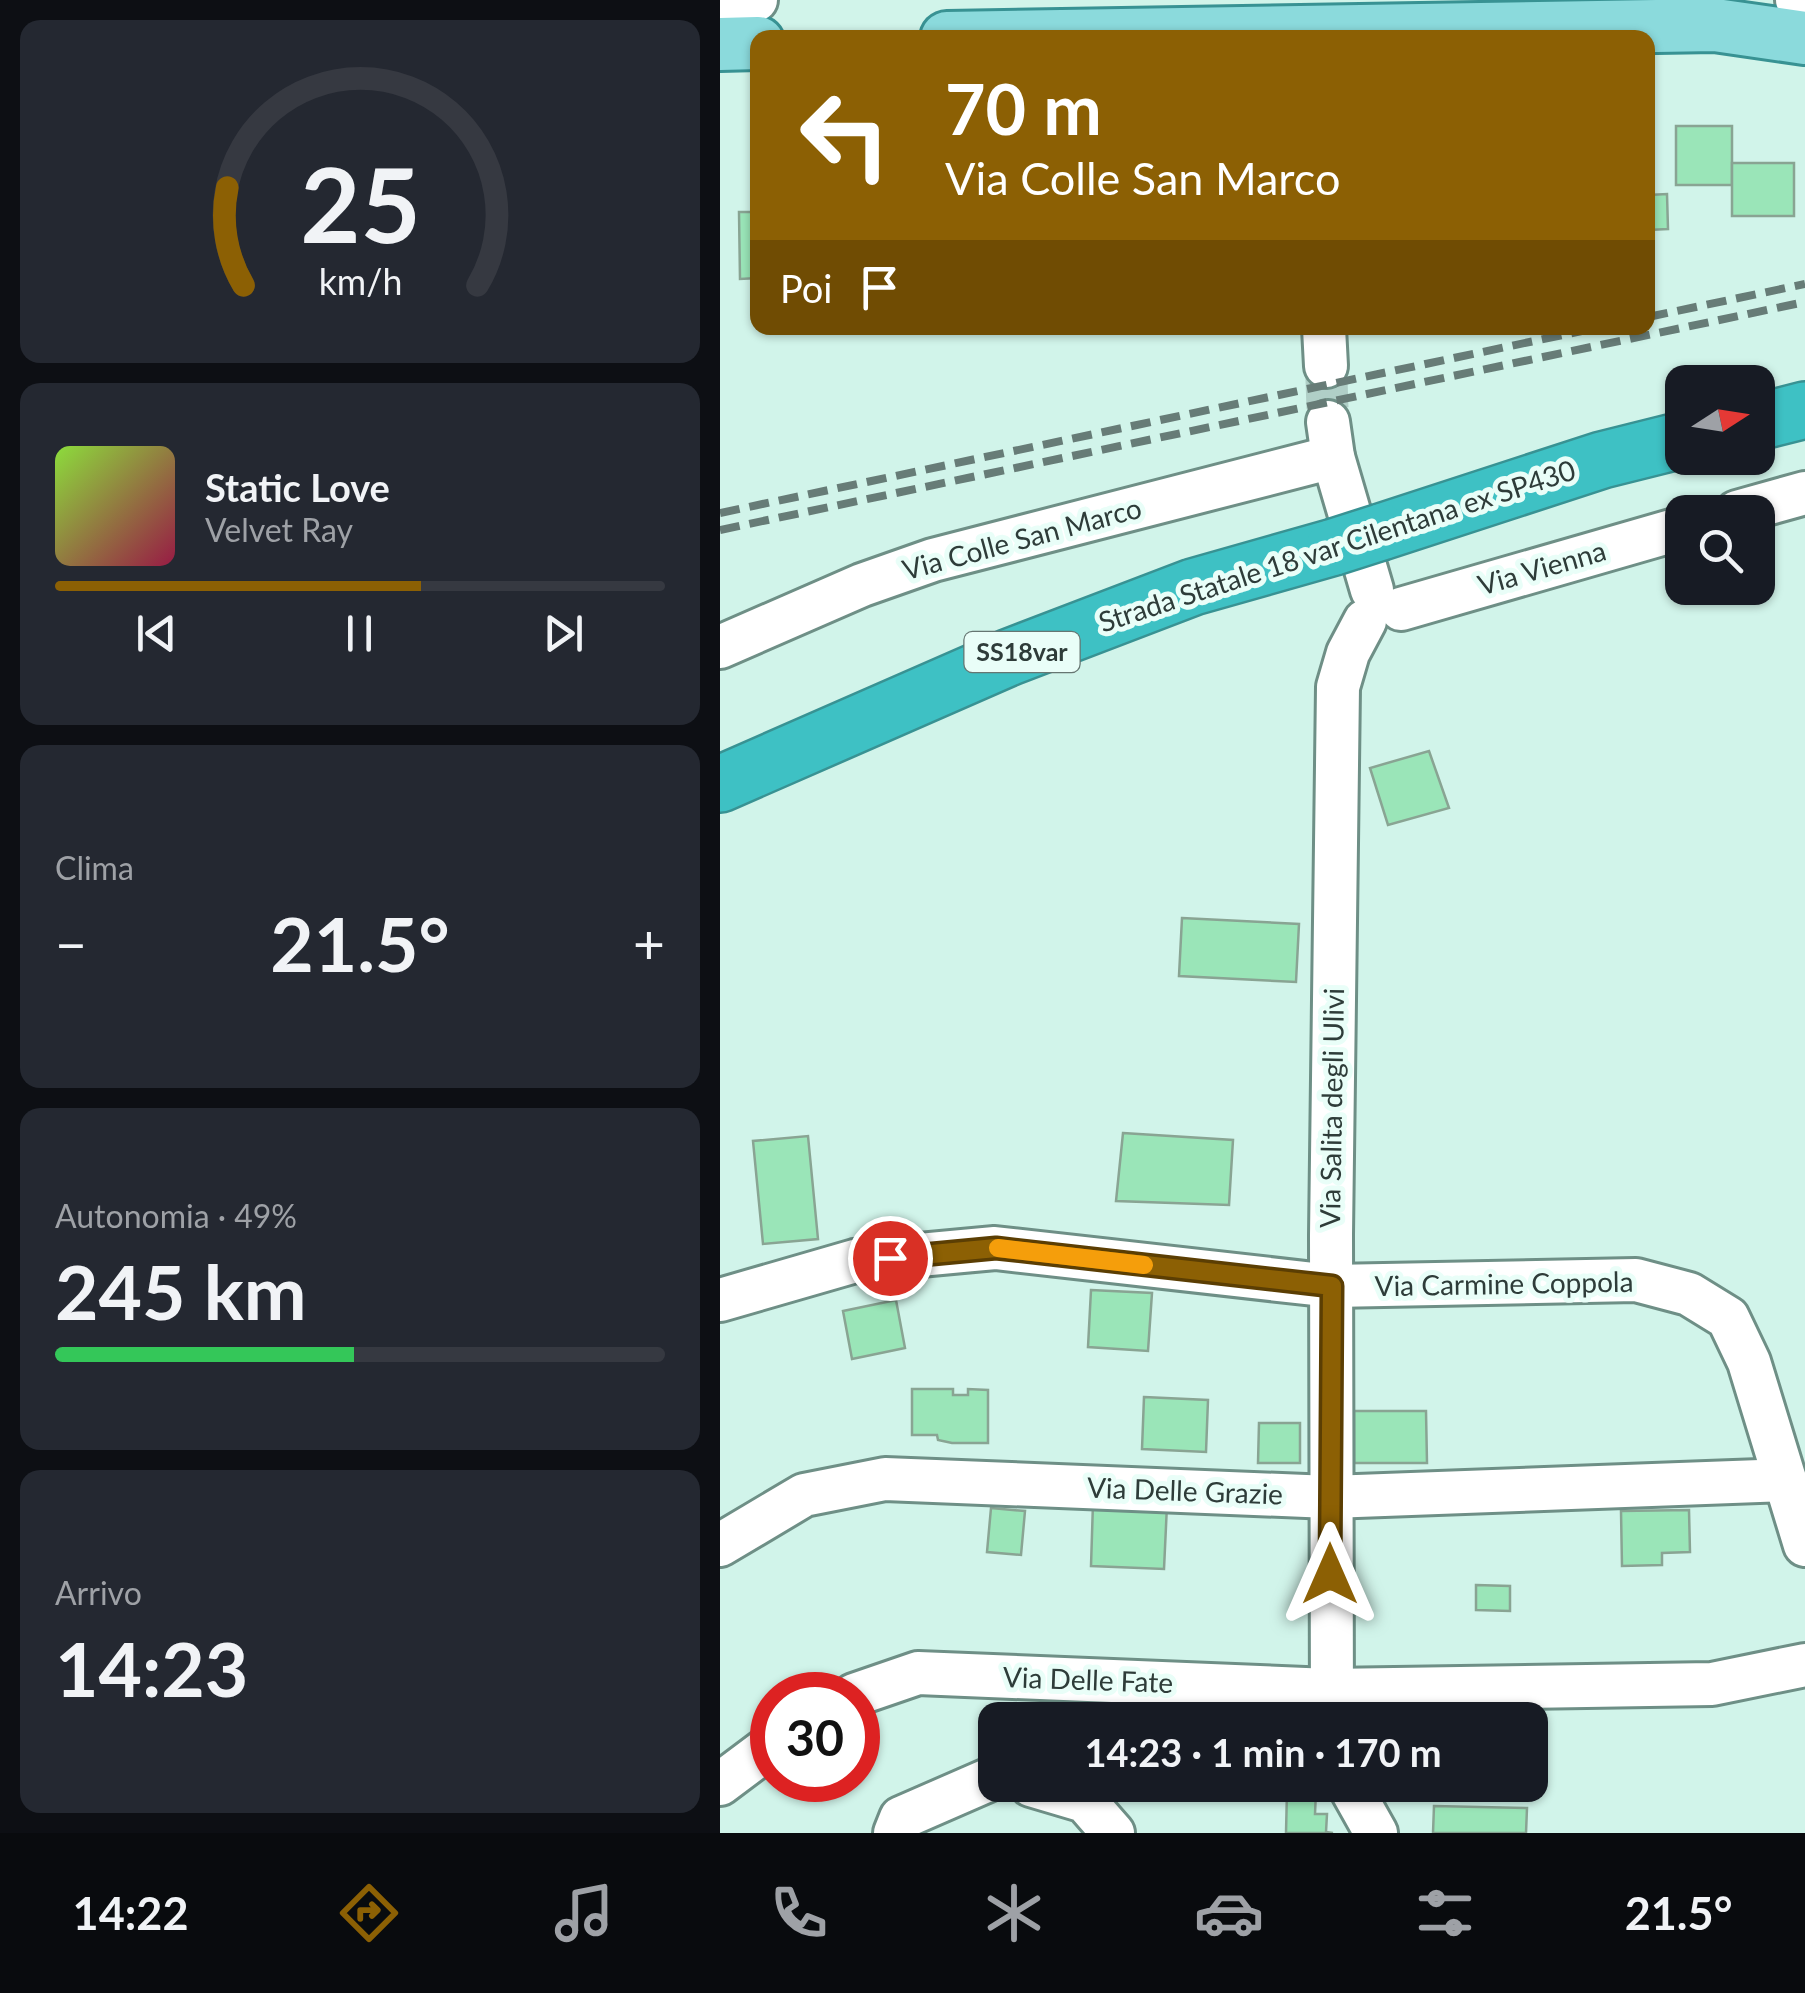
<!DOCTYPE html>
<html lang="it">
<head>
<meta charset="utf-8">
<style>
  body { margin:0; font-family:Lato,sans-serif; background:#242831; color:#f1f3f6; height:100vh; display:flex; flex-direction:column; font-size:38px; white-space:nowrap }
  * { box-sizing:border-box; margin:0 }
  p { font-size:32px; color:#9ea1a6 }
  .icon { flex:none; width:55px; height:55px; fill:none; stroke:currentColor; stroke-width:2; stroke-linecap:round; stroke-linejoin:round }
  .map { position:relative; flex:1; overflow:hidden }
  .side { display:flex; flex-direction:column; gap:20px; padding:20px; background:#0d0f14; width:720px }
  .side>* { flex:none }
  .top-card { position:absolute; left:30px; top:30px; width:905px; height:305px; border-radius:20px; box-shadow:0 2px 8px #0004; background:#8c6004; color:#fff; overflow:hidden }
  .needle { width:65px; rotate:78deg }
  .controls { position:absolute; left:945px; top:365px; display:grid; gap:20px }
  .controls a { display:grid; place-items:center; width:110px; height:110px; border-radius:20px; background:#171b24; box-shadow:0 2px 8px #0004; font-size:50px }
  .speed { position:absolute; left:30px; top:1672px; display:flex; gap:20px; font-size:50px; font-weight:700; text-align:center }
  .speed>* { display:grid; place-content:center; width:130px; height:130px; border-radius:50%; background:#171b24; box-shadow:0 2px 8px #0004; line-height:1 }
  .speed .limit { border:15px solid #d22; background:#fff; color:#111 }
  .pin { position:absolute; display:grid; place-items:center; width:85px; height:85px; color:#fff; margin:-42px; border:5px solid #fff; border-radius:50%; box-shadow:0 2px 10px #0007 }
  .me { position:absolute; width:110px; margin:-55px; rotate:0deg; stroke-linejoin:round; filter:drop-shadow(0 0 8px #0008) }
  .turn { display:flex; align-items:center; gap:35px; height:210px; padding:0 30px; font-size:45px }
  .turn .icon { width:130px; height:130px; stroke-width:2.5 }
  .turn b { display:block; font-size:70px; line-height:85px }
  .then { display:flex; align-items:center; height:95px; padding:0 30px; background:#0003; gap:20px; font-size:38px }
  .big { font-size:75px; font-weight:700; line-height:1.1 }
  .side .widget { flex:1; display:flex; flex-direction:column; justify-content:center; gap:15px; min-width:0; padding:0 35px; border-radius:20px; background:#242831 }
  .side .dial { align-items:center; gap:0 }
  .dial svg { height:260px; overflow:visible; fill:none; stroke:#363941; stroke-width:7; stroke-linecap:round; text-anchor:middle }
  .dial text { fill:#f1f3f6; stroke:none }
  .song { display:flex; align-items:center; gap:30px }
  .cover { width:120px; height:120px; border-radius:15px; background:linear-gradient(135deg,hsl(90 70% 55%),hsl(340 70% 35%)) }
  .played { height:10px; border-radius:5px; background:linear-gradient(90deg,#8c6004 60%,#363941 60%) }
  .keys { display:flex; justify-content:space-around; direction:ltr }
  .heat { display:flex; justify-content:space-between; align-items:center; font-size:55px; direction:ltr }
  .charge { height:15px; border-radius:8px; background:linear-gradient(90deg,#34c759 49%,#363941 0) }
  .trip { position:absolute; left:258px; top:1702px; width:570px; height:100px; border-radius:20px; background:#171b24; box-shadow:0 2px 8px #0004; font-weight:700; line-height:100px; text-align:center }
  .dock { display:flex; height:160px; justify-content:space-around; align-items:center; background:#090b0e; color:#9ea1a6 }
  .dock .icon { width:70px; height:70px }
  .dock .active { color:#8c6004 }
  .dock b { font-size:45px; color:#f1f3f6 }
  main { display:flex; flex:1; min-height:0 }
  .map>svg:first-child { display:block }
</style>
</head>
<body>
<main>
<section class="side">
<div class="widget dial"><svg viewBox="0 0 100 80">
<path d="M14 69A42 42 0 1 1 86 69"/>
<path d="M14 69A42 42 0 0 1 9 39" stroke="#8c6004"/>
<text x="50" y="56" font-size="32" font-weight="700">25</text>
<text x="50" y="72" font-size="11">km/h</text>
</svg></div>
<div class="widget">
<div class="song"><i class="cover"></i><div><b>Static Love</b><p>Velvet Ray</p></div></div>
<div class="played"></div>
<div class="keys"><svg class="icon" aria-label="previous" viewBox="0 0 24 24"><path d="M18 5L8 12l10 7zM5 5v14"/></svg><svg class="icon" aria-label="pause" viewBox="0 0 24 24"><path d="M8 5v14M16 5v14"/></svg><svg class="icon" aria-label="next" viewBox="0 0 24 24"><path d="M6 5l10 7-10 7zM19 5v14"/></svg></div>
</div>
<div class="widget"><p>Clima</p>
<div class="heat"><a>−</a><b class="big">21.5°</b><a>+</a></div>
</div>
<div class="widget"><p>Autonomia · 49%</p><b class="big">245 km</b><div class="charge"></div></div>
<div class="widget"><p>Arrivo</p><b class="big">14:23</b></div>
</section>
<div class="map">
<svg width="1085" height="1833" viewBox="0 0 1085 1833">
  <rect width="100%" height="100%" fill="#d1f4ea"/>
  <!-- building -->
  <g fill="#9ae5b8" stroke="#89a493" stroke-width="2.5">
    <rect x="956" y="126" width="56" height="59"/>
    <rect x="1012" y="163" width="62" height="53"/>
    <path d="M 947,194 L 948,229 L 928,230 L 928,195 Z"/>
    <path d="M 19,212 L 38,212 L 38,278 L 20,279 Z"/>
    <path d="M 709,751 L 729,808 L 668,825 L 650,768 Z"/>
    <path d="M 462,918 L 579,924 L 576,982 L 459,976 Z"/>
    <path d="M 403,1133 L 513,1140 L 509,1205 L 396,1201 Z"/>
    <path d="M 88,1136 L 98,1239 L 43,1244 L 33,1141 Z"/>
    <path d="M 371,1290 L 432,1293 L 428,1351 L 368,1347 Z"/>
    <path d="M 176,1300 L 185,1348 L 132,1359 L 123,1311 Z"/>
    <path d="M 192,1389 L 233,1389 L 233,1395 L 248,1395 L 248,1389 L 268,1390 L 268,1443 L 232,1443 L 218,1440 L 217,1435 L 192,1435 Z"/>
    <path d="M 424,1397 L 488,1400 L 486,1452 L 422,1449 Z"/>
    <path d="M 634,1411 L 706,1411 L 707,1463 L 634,1463 Z"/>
    <path d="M 539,1423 L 580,1423 L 580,1463 L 538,1463 Z"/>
    <path d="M 373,1503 L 447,1505 L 444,1569 L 371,1566 Z"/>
    <path d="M 271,1508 L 305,1511 L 301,1555 L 267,1552 Z"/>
    <path d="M 969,1510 L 970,1552 L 942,1553 L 942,1565 L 902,1566 L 901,1511 Z"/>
    <path d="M 756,1585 L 790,1586 L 790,1611 L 756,1610 Z"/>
    <path d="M 567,1790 L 596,1791 L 595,1814 L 607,1814 L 606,1832 L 613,1833 L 566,1833 Z"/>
    <path d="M 714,1806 L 807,1808 L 806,1833 L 713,1833 Z"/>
  </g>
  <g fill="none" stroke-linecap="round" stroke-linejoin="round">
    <!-- minor-tunnel -->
    <path stroke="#b0cfc7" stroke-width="42" stroke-dasharray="42 21" stroke-linecap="butt" d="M 606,366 L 608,422"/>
    <!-- minor casing -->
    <g stroke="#6e8f86" stroke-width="48">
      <g id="minor">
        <path d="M 1077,0 L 1085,1"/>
        <path d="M 0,1 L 36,0"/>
        <path d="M 604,328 L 606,366"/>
        <path d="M 608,422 L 613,457 L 652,590"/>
        <path d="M 1017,512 L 1085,493"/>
        <path d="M 681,609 L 962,528"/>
        <path d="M 0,647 L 142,585 L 213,560 L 613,457"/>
        <path d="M 0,1300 L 135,1261 L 275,1248 L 612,1286 L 916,1280 L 969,1294 L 1008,1318 L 1029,1362 L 1085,1545"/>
        <path d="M 0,1545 L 84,1495 L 165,1479 L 610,1497 L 1065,1480"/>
        <path d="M 134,1695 L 198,1673 L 609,1690 L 992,1684 L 1085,1665"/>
        <path d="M 612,1720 L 611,1235 L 618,687 L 628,653 L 645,621"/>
        <path d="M 0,1784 L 52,1745"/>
        <path d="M 311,1785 L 365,1801 L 393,1833"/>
        <path d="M 629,1785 L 656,1833"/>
        <path d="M 175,1833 L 181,1818 L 275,1777"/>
      </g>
    </g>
    <!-- major casing -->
    <g stroke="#389293" stroke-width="58">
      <g id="major">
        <path d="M 227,38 L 995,25 L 1085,38"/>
        <path d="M 0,44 L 38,43"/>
      </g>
    </g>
    <!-- highway casing -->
    <g stroke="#389293" stroke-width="60">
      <g id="highway">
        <path d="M 1038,422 L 1085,410"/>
        <path d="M 661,532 L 882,460 L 962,440"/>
        <path d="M 0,784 L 290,657 L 473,587 L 614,547"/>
      </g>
    </g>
    <!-- minor -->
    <use href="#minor" stroke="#fff" stroke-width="42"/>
    <!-- major -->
    <use href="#major" stroke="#8bdadc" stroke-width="52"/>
    <!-- highway -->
    <use href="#highway" stroke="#3ec1c4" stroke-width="55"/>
    <!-- rail -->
    <g stroke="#677c77" stroke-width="8" stroke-dasharray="20 10" stroke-linecap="butt">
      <path d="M 928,317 L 1085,284"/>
      <path d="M 0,513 L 876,328"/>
      <path d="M 0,530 L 1085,302"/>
    </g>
    <!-- highway-bridge casing -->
    <g stroke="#389293" stroke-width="60" stroke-linecap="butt">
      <path id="highway-bridge" d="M 614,547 L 661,532"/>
    </g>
    <!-- highway-bridge -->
    <use href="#highway-bridge" stroke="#3ec1c4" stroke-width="55"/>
  </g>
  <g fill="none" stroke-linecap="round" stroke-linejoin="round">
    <!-- route casing -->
    <g stroke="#5b3e03" stroke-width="25">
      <path id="route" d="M 170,1258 L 276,1248 L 612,1286 L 610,1574"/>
    </g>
    <!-- route -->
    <use href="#route" stroke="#8c6004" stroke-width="18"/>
    <!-- slow -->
    <path stroke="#f59e0b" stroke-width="18" d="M 278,1248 L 424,1265"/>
  </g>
  <g text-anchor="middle" stroke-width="10" stroke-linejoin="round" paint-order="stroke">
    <!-- shield labels -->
    <rect fill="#e9fef8" stroke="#667672" stroke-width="2.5" x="244.5" y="632" width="115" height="40" rx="8"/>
    <g font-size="25" font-weight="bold" fill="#2e3c39">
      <text x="302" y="661">SS18var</text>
    </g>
    <!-- street labels -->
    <g font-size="28" fill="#2e3c39" stroke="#e9fef8">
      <text transform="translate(302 539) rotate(-15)" y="10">Via Colle San Marco</text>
      <text transform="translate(617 546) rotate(-18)" y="10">Strada Statale 18 var Cilentana ex SP430</text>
      <text transform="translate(822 568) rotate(-16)" y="10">Via Vienna</text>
      <text transform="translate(612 1108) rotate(-89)" y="10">Via Salita degli Ulivi</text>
      <text transform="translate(784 1284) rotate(-1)" y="10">Via Carmine Coppola</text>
      <text transform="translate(465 1491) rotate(2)" y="10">Via Delle Grazie</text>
      <text transform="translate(368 1680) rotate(2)" y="10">Via Delle Fate</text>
    </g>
  </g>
</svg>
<div class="controls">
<a><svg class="needle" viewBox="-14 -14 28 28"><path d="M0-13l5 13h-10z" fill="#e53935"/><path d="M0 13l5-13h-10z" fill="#9ea1a6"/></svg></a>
<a><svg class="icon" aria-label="search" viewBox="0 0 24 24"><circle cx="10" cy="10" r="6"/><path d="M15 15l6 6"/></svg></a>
</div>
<div class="speed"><div class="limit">30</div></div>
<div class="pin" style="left:170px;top:1258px;background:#d93025"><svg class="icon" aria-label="arrive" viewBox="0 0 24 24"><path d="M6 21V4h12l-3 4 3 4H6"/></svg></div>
<svg class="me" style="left:610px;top:1574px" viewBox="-20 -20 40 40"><path d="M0-17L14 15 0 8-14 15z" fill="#8c6004" stroke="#fff" stroke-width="4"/></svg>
<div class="trip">14:23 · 1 min · 170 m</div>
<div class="top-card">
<div class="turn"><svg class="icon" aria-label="left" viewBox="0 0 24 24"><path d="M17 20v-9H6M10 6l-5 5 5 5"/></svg><div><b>70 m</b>Via Colle San Marco</div></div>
<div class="then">Poi<svg class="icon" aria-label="arrive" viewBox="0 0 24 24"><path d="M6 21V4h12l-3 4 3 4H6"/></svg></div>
</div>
</div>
</main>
<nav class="dock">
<b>14:22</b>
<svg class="icon active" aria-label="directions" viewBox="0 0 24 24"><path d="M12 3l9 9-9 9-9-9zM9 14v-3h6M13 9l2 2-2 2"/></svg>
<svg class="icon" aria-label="music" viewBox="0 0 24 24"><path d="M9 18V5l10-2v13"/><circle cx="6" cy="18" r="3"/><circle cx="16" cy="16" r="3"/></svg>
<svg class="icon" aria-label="phone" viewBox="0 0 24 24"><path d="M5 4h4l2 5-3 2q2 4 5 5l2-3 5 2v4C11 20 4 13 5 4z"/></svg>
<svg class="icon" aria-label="climate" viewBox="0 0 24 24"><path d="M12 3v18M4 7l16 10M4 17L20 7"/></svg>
<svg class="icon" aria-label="car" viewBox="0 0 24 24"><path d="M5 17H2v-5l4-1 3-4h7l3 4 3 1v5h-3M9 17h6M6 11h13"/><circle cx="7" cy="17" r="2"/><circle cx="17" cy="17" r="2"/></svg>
<svg class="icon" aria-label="filters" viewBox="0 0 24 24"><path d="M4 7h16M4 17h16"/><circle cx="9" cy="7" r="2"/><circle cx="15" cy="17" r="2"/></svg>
<b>21.5°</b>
</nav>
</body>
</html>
